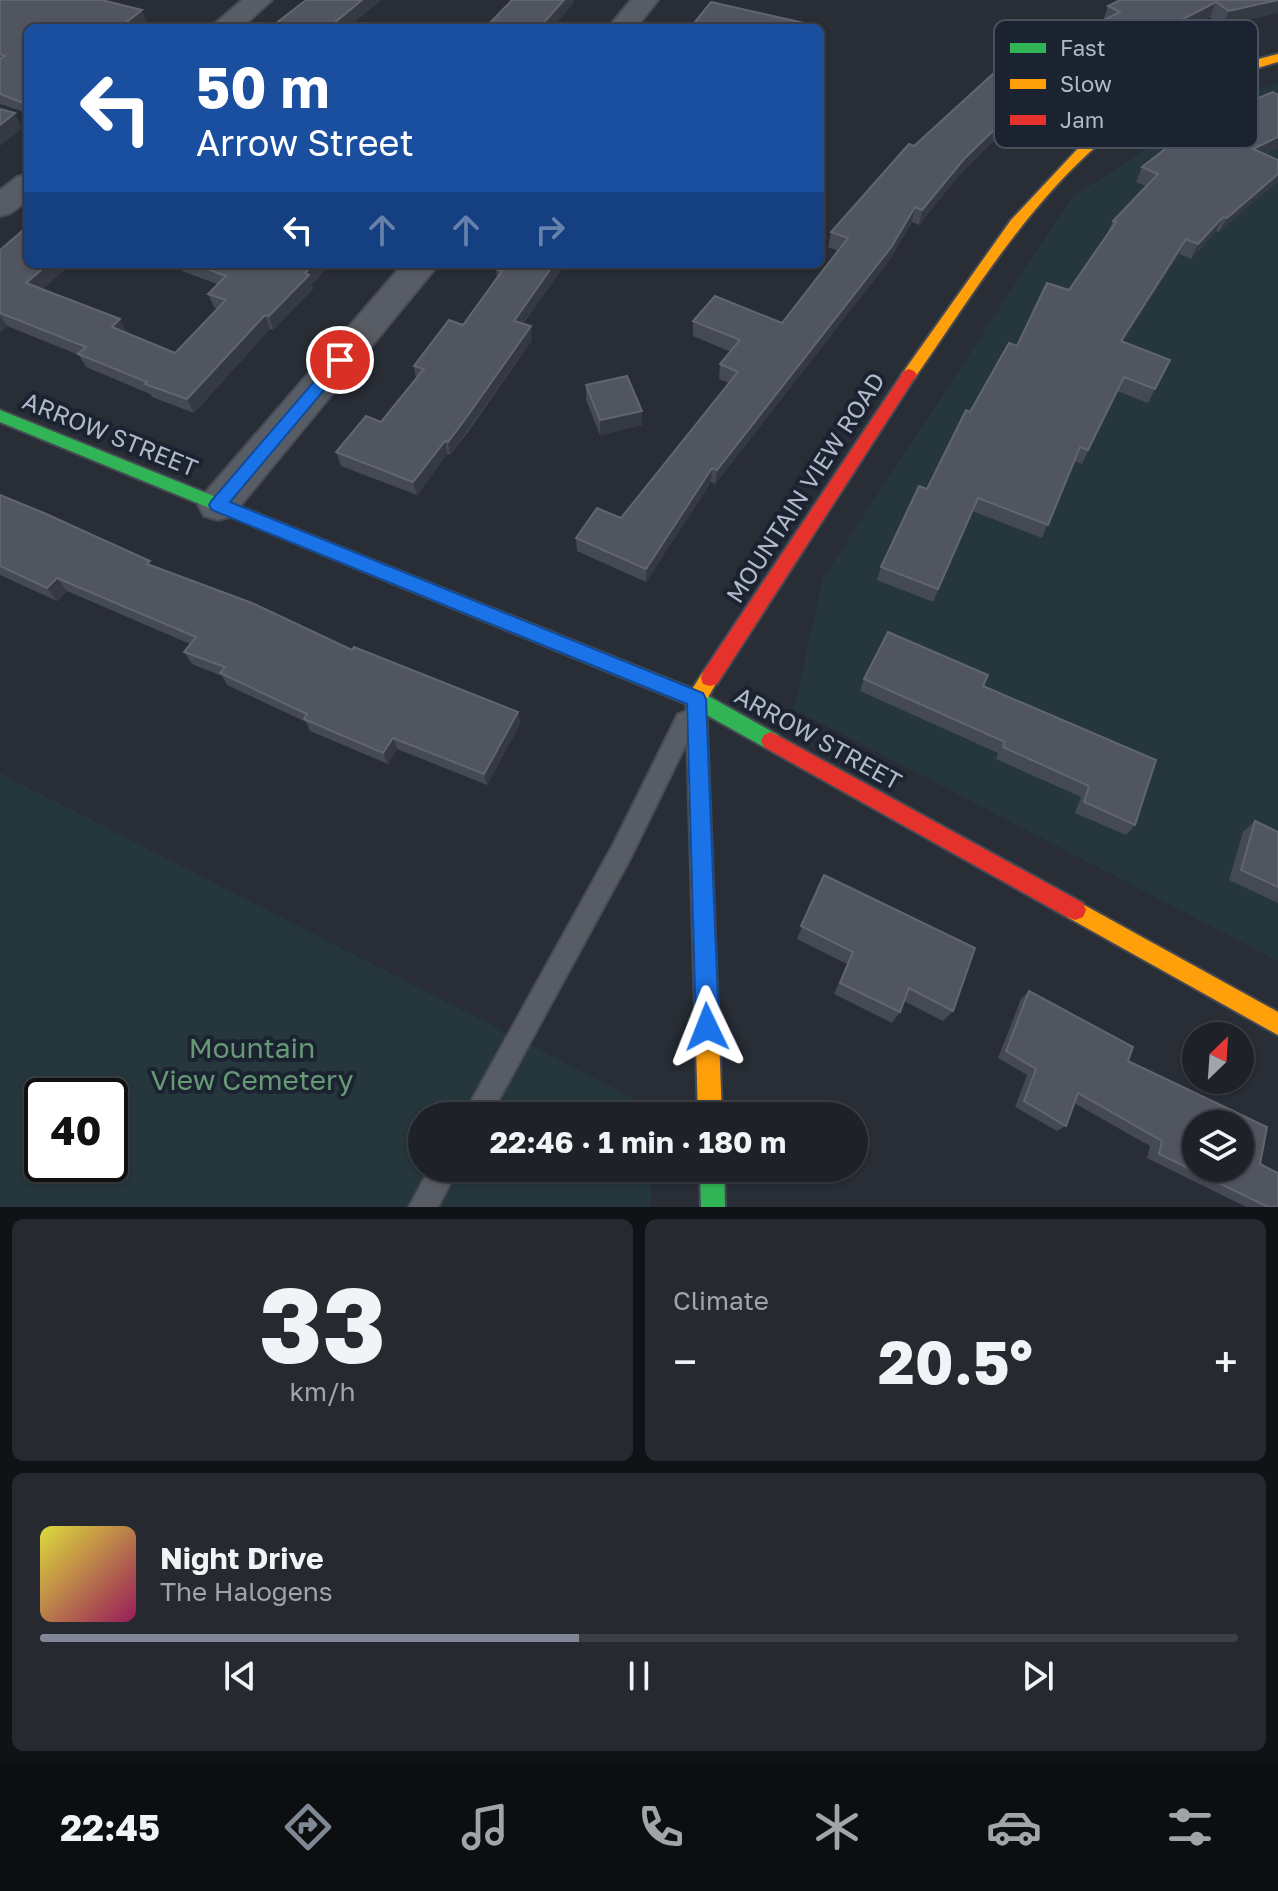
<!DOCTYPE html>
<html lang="en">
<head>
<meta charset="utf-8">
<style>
  body { margin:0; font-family:"Golos Text",sans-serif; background:#262a30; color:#f1f3f6; height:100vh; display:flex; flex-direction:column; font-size:30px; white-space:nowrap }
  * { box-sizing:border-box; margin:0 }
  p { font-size:26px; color:#a1a4a8 }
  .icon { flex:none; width:44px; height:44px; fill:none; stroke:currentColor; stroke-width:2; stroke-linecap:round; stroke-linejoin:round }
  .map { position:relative; height:1207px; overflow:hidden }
  .details { display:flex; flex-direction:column; gap:12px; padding:12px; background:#101316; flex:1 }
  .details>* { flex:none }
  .banner { position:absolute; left:24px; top:24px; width:800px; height:244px; border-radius:12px; box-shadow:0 2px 6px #0004,0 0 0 2px #3c3f45; background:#1a4fa0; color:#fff; overflow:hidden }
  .needle { width:52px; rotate:25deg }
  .controls { position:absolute; left:1182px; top:1022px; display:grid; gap:16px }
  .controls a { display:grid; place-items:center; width:72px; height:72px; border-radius:50%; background:#1e2228; box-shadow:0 2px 6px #0004,0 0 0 2px #3c3f45; font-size:40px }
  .speed { position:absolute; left:24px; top:1078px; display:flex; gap:16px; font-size:40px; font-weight:700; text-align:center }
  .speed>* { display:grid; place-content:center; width:104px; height:104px; border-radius:50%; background:#1e2228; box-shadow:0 2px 6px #0004,0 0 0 2px #3c3f45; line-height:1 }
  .speed .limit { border:4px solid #111; border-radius:12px; background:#fff; color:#111 }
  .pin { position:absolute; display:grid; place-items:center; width:68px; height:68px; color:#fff; margin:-34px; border:4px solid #fff; border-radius:50%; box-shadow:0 2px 8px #0007 }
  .me { position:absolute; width:88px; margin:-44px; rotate:358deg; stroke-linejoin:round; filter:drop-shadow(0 0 6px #0008) }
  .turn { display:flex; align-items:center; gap:28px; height:168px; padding:0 40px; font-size:36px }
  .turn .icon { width:104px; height:104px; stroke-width:2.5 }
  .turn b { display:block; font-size:56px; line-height:68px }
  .lanes { display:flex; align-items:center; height:76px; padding:0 40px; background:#0003; justify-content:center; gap:40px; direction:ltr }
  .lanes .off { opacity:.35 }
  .big { font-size:60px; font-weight:700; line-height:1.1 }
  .details .widget { flex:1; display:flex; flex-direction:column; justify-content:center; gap:12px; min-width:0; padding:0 28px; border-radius:12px; background:#262a30 }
  .details .dial { align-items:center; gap:0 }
  .dial b { font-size:104px; line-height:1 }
  .song { display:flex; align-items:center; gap:24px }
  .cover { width:96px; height:96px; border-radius:12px; background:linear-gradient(135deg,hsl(60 70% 55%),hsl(330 70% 35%)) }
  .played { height:8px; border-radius:4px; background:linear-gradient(90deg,#818895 45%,#3c3f45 45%) }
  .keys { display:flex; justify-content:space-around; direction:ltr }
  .heat { display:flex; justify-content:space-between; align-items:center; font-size:44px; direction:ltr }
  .details .tiles { flex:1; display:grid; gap:12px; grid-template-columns:1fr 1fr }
  .widget:last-child { grid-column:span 2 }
  .trip { position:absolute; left:408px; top:1102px; width:460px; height:80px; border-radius:40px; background:#1e2228; box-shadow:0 2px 6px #0004,0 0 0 2px #3c3f45; font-weight:700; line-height:80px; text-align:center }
  .tabs { display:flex; height:128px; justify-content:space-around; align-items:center; background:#0c0e10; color:#a1a4a8 }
  .tabs .icon { width:56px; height:56px }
  .tabs .current { color:#818895 }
  .tabs b { font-size:36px; color:#f1f3f6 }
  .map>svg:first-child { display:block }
</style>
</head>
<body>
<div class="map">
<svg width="1278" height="1207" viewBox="0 0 1278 1207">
  <rect width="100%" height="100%" fill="#282d36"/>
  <!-- green -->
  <g fill="#25373c" fill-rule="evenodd">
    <path d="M 1278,83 L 1278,961 L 794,709 L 823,578 L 1072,197 L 1217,104 Z"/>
    <path d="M 0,773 L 651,1107 L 651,1116 L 422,1116 L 422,1168 L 651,1168 L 651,1207 L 0,1207 ZM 42,1096 L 110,1096 L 110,1164 L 42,1164 Z"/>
  </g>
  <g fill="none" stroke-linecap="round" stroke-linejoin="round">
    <!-- lane casing -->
    <g stroke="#454a53" stroke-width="4">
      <g id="lane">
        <path d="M 686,711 L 694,714 L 697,721 L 694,728 L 630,859 L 490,1116 L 463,1116 L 614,843 L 678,714 Z"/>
        <path d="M 430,1168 L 458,1168 L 438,1207 L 409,1207 Z"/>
      </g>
    </g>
    <!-- street casing -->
    <g stroke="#454a53" stroke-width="4">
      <g id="street">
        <path d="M 242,0 L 272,0 L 241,28 L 210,28 Z"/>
        <path d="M 631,0 L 658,0 L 636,28 L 608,28 Z"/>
        <path d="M 28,174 L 28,200 L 11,213 L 0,216 L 0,190 L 17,177 Z"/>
        <path d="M 403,264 L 439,264 L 232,516 L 218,520 L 204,516 L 198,505 L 204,494 Z"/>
      </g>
    </g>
    <!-- fast casing -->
    <g stroke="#454a53" stroke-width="4">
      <g id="fast">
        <path d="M 0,410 L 703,693 L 778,735 L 781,741 L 778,747 L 771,750 L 764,747 L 689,705 L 0,422 Z"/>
        <path d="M 700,1168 L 724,1168 L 725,1207 L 701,1207 Z"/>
      </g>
    </g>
    <!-- slow casing -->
    <g stroke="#454a53" stroke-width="4">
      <g id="slow">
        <path d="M 1278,54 L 1278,62 C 1218,78 1140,107 1093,149 C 1021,214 969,300 914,379 L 904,379 L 901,375 L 904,371 L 1011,220 L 1084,142 L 1140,106 L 1217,70 Z"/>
        <path d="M 710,670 L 717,672 L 719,678 L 706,701 L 722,1116 L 698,1116 L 686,699 L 703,672 Z"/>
        <path d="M 1075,900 L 1278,1012 L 1278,1035 L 1067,917 L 1064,910 L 1067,903 Z"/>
      </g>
    </g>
    <!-- jam casing -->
    <g stroke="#454a53" stroke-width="4">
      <g id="jam">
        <path d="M 909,369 L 914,371 L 917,375 L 914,379 L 717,684 L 710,686 L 703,684 L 701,678 L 703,672 L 904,371 Z"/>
        <path d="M 771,732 L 1083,903 L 1086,910 L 1083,917 L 1075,920 L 1067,917 L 764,747 L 761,741 L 764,735 Z"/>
      </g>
    </g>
    <!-- lane -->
    <use href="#lane" fill="#585c64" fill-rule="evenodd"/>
    <!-- street -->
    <use href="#street" fill="#585c64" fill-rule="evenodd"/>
    <!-- fast -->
    <use href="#fast" fill="#30b455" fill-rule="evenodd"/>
    <!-- slow -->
    <use href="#slow" fill="#ff9f0a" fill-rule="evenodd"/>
    <!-- jam -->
    <use href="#jam" fill="#e5322d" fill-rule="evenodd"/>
  </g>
  <!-- wall -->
  <g fill="#454953">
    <path d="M 0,0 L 147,22 L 27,113 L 0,104 Z"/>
    <path d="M 1278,0 L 1222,26 L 1210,17 L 1150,48 L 1145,45 L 1074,87 L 1067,83 L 998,137 L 960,174 L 919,225 L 912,222 L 889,261 L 715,484 L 711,482 L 646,582 L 577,551 L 576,538 L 621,518 L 729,383 L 719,379 L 720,364 L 731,352 L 693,336 L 693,321 L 782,323 L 838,251 L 828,247 L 831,232 L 914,146 L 1032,57 L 1103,21 L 1108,6 Z"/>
    <path d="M 1278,95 L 1278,148 L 1265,154 L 1219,232 L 1216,231 L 1191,259 L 1179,254 L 1122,342 L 1170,360 L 1148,403 L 1117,391 L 1082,464 L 1074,461 L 1042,538 L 972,511 L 933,602 L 877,580 L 881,567 L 970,412 L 1017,346 L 1069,290 L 1107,235 L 1113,221 L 1146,186 L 1136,182 L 1142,167 Z"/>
    <path d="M 0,250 L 71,264 L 42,289 L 127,333 L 175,353 L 217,309 L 214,307 L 208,294 L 217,284 L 182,271 L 179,264 L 331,264 L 312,284 L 313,289 L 273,330 L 270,329 L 194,413 L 152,397 L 150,394 L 86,367 L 79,355 L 7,326 L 0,332 Z"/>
    <path d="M 500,264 L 580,264 L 576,269 L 564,266 L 523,324 L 532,340 L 468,432 L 450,455 L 447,454 L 417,495 L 341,466 L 336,452 L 381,422 L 416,378 L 414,366 L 463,325 L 497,278 L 496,269 Z"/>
    <path d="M 586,385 L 642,411 L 642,425 L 600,435 L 586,400 Z"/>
    <path d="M 0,495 L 153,566 L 352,650 L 518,712 L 520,724 L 487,785 L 397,749 L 388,764 L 310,731 L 306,722 L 227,685 L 222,676 L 192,664 L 184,652 L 190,644 L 67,591 L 57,601 L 0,575 Z"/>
    <path d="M 864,679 L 983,686 L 1135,825 L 1126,835 L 1075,813 L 1081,797 L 996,759 L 998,753 L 860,691 Z"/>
    <path d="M 1255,821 L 1278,832 L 1278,903 L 1229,880 L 1243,832 Z"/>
    <path d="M 824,875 L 953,1011 L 943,1021 L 904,1001 L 900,1012 L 892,1023 L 834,994 L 847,964 L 797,939 Z"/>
    <path d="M 1029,991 L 1128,1061 L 1260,1164 L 1278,1207 L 1246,1207 L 1147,1158 L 1150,1146 L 1074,1103 L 1066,1126 L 1057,1131 L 1015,1107 L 1027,1075 L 998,1058 L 1021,999 Z"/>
  </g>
  <!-- shaded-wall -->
  <g fill="#353942">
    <path d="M 362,0 L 381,0 L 348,28 L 328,28 Z"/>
    <path d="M 564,0 L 574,0 L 574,3 L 552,28 L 539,28 Z"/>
    <path d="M 1278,0 L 1278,13 L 1222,26 L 1229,11 Z"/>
    <path d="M 1216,2 L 1210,17 L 1150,48 L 1156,33 Z"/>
    <path d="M 142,10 L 147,22 L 139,28 L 119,28 Z"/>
    <path d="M 1151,30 L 1145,45 L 1074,87 L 1079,72 Z"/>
    <path d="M 1072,68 L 1067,83 L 998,137 L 960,174 L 919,225 L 922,210 L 964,159 L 1002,122 Z"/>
    <path d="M 28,97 L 28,113 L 27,113 L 21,102 Z"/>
    <path d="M 15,113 L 22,129 L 0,146 L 0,125 Z"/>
    <path d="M 1278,137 L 1278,148 L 1245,163 L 1253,149 Z"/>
    <path d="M 1278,174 L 1278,182 L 1219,232 L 1227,218 Z"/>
    <path d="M 915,207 L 912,222 L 889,261 L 715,484 L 717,470 Z"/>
    <path d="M 1223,217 L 1216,231 L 1191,259 L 1198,244 Z"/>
    <path d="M 1186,239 L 1179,254 L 1114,356 L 1121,341 Z"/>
    <path d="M 48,264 L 71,264 L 34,297 L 26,283 Z"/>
    <path d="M 314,264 L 331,264 L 312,284 L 313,289 L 273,330 L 269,316 Z"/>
    <path d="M 554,264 L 564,264 L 564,266 L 515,335 L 514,321 Z"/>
    <path d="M 0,315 L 7,326 L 0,332 Z"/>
    <path d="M 265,315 L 270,329 L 194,413 L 187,399 Z"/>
    <path d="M 120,319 L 127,333 L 112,327 Z"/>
    <path d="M 531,326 L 532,340 L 450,455 L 448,442 Z"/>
    <path d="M 642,411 L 642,425 L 600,435 L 600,420 Z"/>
    <path d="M 445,441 L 447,454 L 417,495 L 413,482 Z"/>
    <path d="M 712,468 L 711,482 L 646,582 L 646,569 Z"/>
    <path d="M 57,578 L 67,591 L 57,601 L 47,588 Z"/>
    <path d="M 518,712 L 520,724 L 487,785 L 484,774 Z"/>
    <path d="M 393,738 L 397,749 L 388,764 L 383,753 Z"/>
  </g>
  <!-- building -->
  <g fill="#51555f" stroke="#606570" stroke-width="2" fill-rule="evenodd">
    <path d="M 0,0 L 102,0 L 142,10 L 119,28 L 28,28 L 28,97 L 21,102 L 0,94 L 0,59 L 5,56 L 0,54 Z"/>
    <path d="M 306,0 L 362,0 L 328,28 L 270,28 Z"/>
    <path d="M 512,0 L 564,0 L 539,28 L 485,28 Z"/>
    <path d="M 1120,0 L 1278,0 L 1229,11 L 1216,2 L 1156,33 L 1151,30 L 1079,72 L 1072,68 L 1002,122 L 964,159 L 922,210 L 915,207 L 892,246 L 717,470 L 712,468 L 646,569 L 576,538 L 597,508 L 621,518 L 738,372 L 720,364 L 740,340 L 693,321 L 715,296 L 782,323 L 848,238 L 831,232 L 909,144 L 914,146 L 1018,51 L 1032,57 L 1120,12 L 1108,6 Z"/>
    <path d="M 711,2 L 808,24 L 805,28 L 690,28 Z"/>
    <path d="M 1273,92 L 1278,95 L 1278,137 L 1253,149 L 1278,160 L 1278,174 L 1227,218 L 1223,217 L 1198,244 L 1186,239 L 1121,341 L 1170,360 L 1155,389 L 1124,377 L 1088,450 L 1080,447 L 1048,525 L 978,498 L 938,589 L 881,567 L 919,486 L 927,489 L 966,410 L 970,412 L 1009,343 L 1017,346 L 1047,283 L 1069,290 L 1116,222 L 1113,221 L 1158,174 L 1142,167 L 1178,139 L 1232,109 Z"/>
    <path d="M 0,109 L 15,113 L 0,125 Z"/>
    <path d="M 28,226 L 28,264 L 48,264 L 26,283 L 120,319 L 112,327 L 175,353 L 226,300 L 208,294 L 226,276 L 194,264 L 314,264 L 305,273 L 309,275 L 269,316 L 265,315 L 187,399 L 145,384 L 147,382 L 78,354 L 86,347 L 0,313 L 0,250 Z"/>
    <path d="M 500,264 L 554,264 L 514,321 L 531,326 L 466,418 L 448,442 L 445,441 L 413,482 L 336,452 L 366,416 L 381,422 L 424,369 L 414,366 L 449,320 L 463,325 L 502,271 L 496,269 Z"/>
    <path d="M 627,376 L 642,411 L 600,420 L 586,385 Z"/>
    <path d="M 0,495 L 44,513 L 150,561 L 147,564 L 252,603 L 352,650 L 354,647 L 518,712 L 484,774 L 393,738 L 383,753 L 304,719 L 307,714 L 220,673 L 225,667 L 184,652 L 196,637 L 57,578 L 47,588 L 0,566 Z"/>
    <path d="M 888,632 L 988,675 L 983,686 L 1156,760 L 1135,825 L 1084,802 L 1089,786 L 1003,747 L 1005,742 L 864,679 Z"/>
    <path d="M 1255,821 L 1278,832 L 1278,887 L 1241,870 Z"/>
    <path d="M 824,875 L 975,948 L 953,1011 L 909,988 L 900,1012 L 840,983 L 853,952 L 801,926 Z"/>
    <path d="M 1029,991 L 1133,1047 L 1128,1061 L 1267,1127 L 1260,1164 L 1278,1173 L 1278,1207 L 1268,1207 L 1159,1154 L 1162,1141 L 1078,1093 L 1066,1126 L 1024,1101 L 1036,1069 L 1006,1051 ZM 1196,1124 L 1240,1124 L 1240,1168 L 1196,1168 Z"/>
  </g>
  <!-- route -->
  <path fill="#1a73e8" stroke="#114b97" stroke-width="2" d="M 340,355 L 346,357 L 346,364 L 230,502 L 703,693 L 706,699 L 719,1027 L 715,1035 L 707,1038 L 699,1035 L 696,1027 L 687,704 L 212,510 L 209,505 L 212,500 L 335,357 Z"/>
  <g text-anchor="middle" stroke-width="8" stroke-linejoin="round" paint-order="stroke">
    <!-- street labels -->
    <g font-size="24" fill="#b1b9c8" stroke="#1b2331">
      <text transform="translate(110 435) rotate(22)" y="8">ARROW STREET</text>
      <text transform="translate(806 488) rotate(-57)" y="8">MOUNTAIN VIEW ROAD</text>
      <text transform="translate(818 739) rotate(29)" y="8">ARROW STREET</text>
    </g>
    <!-- near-park labels -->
    <g font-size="28" fill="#679976" stroke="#1b2331">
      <text x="252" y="1058">Mountain<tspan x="252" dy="32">View Cemetery</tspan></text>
    </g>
  </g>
  <!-- legend -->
  <rect x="994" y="20" width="264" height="128" rx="12" fill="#1b2331" stroke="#48505e" stroke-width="2"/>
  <rect x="1010" y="43" width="36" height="10" fill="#30b455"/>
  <rect x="1010" y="79" width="36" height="10" fill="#ff9f0a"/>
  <rect x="1010" y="115" width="36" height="10" fill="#e5322d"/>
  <g font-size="22" fill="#b1b9c8">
    <text x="1060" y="56">Fast</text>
    <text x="1060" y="92">Slow</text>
    <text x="1060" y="128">Jam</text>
  </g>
</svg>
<div class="controls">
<a><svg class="needle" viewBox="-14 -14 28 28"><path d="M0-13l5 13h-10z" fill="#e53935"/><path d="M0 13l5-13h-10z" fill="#a1a4a8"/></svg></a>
<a><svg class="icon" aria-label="layers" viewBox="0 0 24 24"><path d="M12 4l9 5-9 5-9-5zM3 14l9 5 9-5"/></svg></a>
</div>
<div class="speed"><div class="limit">40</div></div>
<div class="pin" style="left:340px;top:360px;background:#d93025"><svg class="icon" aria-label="arrive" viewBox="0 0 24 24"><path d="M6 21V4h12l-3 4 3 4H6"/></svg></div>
<svg class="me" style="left:707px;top:1027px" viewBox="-20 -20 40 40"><path d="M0-17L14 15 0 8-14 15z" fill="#1a73e8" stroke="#fff" stroke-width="4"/></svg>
<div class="trip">22:46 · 1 min · 180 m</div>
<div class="banner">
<div class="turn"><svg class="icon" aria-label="left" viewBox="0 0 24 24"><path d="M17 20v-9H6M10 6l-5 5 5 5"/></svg><div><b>50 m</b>Arrow Street</div></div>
<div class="lanes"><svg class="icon" aria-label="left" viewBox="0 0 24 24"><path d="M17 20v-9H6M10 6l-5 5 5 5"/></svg><svg class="icon off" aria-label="ahead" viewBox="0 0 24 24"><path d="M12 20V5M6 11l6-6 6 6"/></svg><svg class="icon off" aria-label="ahead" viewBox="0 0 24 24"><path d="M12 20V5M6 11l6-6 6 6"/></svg><svg class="icon off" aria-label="right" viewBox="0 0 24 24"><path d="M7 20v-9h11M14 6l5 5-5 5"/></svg></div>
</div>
</div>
<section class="details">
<div class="tiles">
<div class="widget dial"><b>33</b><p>km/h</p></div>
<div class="widget"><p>Climate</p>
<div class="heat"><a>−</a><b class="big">20.5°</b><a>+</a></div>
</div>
<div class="widget">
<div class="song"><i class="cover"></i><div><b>Night Drive</b><p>The Halogens</p></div></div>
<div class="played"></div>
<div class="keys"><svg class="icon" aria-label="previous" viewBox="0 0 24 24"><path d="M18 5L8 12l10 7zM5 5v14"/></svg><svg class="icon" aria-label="pause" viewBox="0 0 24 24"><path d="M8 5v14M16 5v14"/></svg><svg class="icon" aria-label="next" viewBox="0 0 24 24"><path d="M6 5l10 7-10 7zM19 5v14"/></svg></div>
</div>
</div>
</section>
<nav class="tabs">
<b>22:45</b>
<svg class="icon current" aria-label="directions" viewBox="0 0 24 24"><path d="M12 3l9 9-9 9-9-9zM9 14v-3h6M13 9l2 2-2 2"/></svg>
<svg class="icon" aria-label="music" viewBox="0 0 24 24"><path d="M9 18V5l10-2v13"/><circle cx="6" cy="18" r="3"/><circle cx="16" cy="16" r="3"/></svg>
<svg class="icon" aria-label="phone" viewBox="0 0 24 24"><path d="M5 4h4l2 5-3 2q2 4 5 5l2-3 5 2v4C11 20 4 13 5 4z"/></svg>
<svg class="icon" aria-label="climate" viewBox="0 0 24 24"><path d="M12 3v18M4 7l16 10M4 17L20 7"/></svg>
<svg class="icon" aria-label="car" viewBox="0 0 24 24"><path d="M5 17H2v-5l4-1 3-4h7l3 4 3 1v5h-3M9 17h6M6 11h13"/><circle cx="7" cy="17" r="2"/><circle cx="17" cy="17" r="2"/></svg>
<svg class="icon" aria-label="filters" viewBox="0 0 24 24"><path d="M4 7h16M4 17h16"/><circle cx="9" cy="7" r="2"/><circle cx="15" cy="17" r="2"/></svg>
</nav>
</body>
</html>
